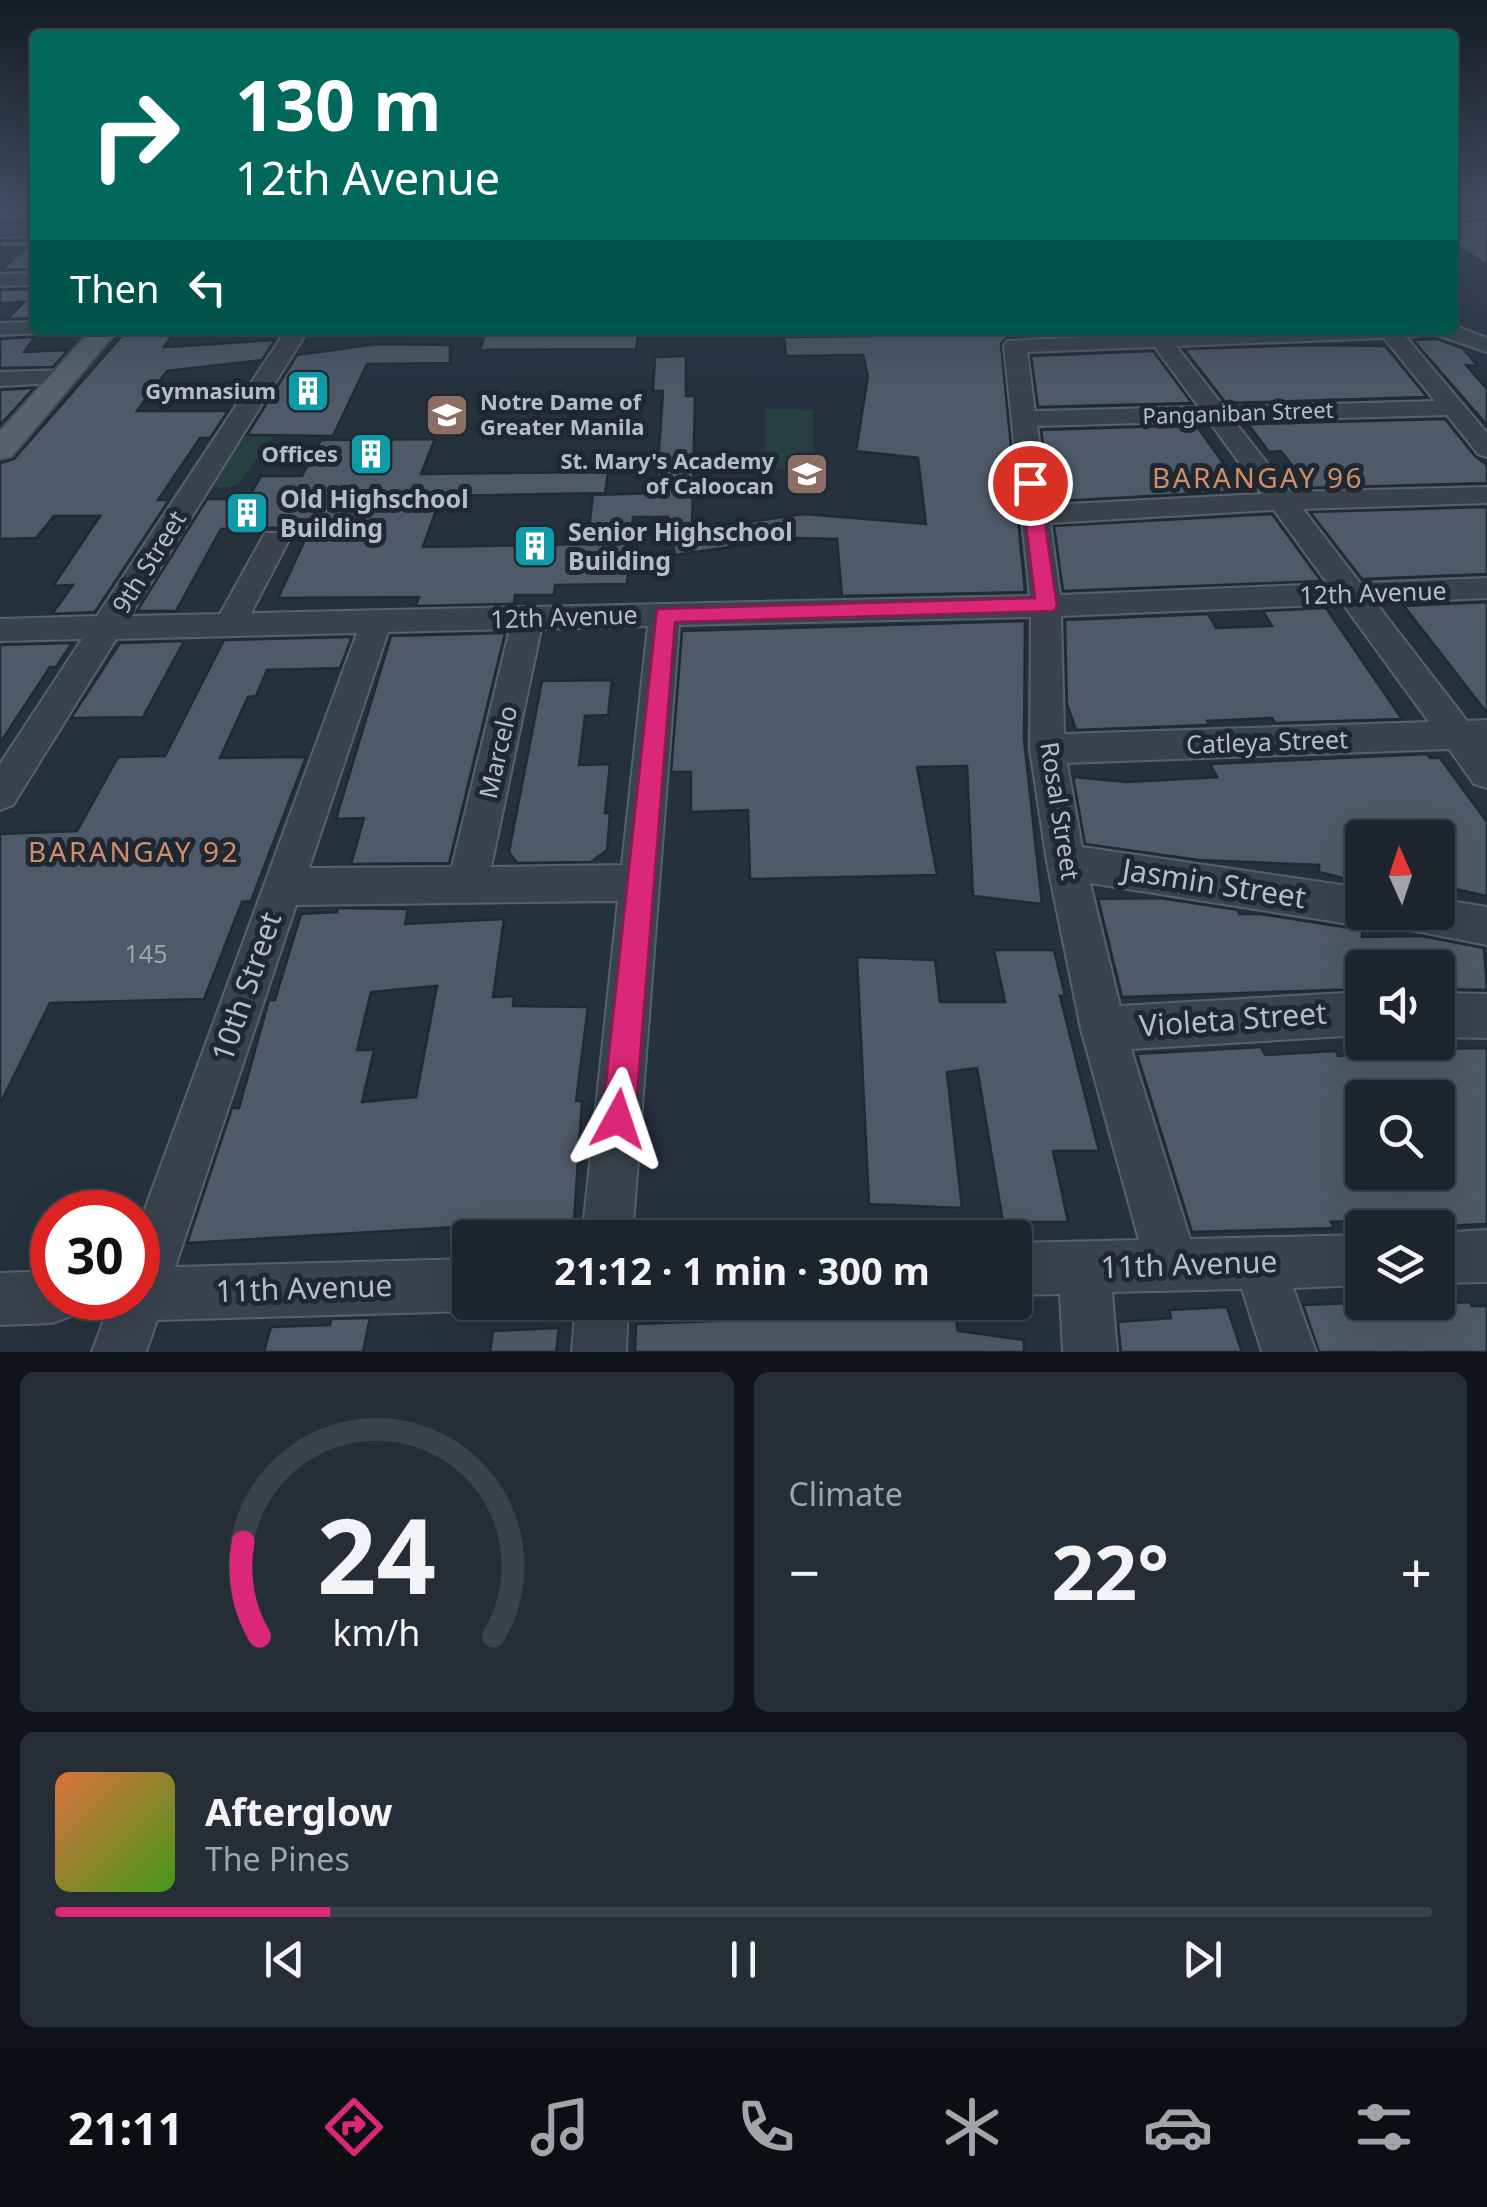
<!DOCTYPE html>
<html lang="en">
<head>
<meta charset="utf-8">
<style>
  body { margin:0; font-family:"Noto Sans",sans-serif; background:#252d36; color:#f1f3f6; height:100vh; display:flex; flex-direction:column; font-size:38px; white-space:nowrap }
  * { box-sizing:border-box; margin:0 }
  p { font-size:32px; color:#a0a5aa }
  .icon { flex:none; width:55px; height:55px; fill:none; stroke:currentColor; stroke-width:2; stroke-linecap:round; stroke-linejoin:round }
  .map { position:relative; height:1352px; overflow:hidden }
  .panel { display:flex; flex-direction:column; gap:20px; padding:20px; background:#0f1419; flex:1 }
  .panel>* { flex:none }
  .top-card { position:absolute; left:30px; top:30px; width:1428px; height:305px; border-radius:10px; box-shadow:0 10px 40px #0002,0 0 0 2px #3a424a; background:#00695c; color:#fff; overflow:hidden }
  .needle { width:65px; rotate:357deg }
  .buttons { position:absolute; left:1345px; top:820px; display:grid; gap:20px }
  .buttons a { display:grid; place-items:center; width:110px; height:110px; border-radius:10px; background:#1c252e; box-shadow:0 10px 40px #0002,0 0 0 2px #3a424a; font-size:50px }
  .speed { position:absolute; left:30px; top:1190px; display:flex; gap:20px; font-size:50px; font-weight:700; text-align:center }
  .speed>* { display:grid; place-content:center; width:130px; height:130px; border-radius:50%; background:#1c252e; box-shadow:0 10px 40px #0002,0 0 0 2px #3a424a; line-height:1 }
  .speed .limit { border:15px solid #d22; background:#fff; color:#111 }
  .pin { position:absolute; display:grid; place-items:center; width:85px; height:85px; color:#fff; margin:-42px; border:5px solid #fff; border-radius:50%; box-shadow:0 2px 10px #0007 }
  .me { position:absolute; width:110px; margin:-55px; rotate:5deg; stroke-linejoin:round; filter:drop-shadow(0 0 8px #0008) }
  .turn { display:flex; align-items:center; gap:35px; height:210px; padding:0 40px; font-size:45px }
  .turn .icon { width:130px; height:130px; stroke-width:2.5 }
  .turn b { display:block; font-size:70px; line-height:85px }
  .then { display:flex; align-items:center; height:95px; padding:0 40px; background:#0003; gap:20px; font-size:38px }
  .big { font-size:75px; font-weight:700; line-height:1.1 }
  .panel .card { flex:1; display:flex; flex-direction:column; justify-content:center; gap:15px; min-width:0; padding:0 35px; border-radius:15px; background:#252d36 }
  .panel .dial { align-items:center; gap:0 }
  .dial svg { height:260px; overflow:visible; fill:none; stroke:#3a424a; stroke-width:7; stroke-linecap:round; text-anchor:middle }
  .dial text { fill:#f1f3f6; stroke:none }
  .song { display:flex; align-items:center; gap:30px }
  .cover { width:120px; height:120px; border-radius:15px; background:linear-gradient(135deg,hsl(20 70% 55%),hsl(100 70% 35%)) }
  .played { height:10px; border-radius:5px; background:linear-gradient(90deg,#db2777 20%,#3a424a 20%) }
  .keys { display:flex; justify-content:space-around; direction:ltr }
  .heat { display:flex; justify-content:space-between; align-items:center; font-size:55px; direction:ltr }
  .panel .tiles { flex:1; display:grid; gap:20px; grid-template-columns:1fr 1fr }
  .card:last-child { grid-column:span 2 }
  .trip { position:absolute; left:452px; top:1220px; width:580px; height:100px; border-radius:10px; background:#1c252e; box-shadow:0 10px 40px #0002,0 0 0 2px #3a424a; font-weight:700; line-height:100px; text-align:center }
  .tabs { display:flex; height:160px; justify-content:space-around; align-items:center; background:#0b0f12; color:#a0a5aa }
  .tabs .icon { width:70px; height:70px }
  .tabs .on { color:#db2777 }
  .tabs b { font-size:45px; color:#f1f3f6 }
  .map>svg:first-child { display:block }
</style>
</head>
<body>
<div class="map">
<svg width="1487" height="1352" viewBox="0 0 1487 1352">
  <rect width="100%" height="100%" fill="#25313d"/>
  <!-- green -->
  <g fill="#283f3f">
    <path d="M 766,409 L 813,410 L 814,470 L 764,469 Z"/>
    <path d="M 236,435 L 274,435 L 238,485 L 221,488 L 207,484 Z"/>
  </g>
  <!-- building -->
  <g fill="#4e5a67" stroke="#202a34" stroke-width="2.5" fill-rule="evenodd">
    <path d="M 0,206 L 35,206 L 35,222 L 0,223 Z"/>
    <path d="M 1487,219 L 1487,266 L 1452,241 L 1452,224 Z"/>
    <path d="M 35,240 L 35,269 L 1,270 L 27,247 L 0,248 L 0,241 Z"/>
    <path d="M 35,289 L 35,318 L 7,319 L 24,302 L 0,303 L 0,290 Z"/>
    <path d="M 127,330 L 176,330 L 164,347 L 275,340 L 262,360 L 167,371 L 137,411 L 228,411 L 210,438 L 200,438 L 158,500 L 169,500 L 95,612 L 52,614 L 73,585 L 53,586 L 100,516 L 54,516 L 36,538 L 0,539 L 0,463 L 14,459 Z"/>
    <path d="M 639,330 L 636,349 L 480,350 L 486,331 Z"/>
    <path d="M 870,330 L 1138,330 L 1007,337 L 1001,344 L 1025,592 L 842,596 L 837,539 L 792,538 L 675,555 L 668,517 L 633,517 L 627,584 L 555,585 L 554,595 L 515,595 L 514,604 L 416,606 L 419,597 L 278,598 L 311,527 L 221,529 L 176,611 L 137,611 L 207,499 L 248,499 L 261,476 L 302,476 L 321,440 L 435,439 L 421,474 L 608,472 L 605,493 L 441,496 L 423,547 L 587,544 L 593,495 L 656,493 L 663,391 L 653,391 L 655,357 L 686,356 L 686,396 L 695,396 L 692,530 L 804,514 L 926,524 L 918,458 L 856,451 L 868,376 L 863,355 L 786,356 L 784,337 L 871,336 Z"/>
    <path d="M 35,337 L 24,352 L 68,350 L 53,367 L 0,368 L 0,339 Z"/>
    <path d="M 1438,339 L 1462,348 L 1478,366 L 1466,365 L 1487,389 L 1487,425 L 1413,340 Z"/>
    <path d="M 377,344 L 450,345 L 450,363 L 367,364 L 333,436 L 247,435 L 297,355 Z"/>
    <path d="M 1311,345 L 1385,346 L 1427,397 L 1226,403 L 1184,349 Z"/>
    <path d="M 1153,351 L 1192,403 L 1038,407 L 1031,356 Z"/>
    <path d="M 34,388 L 0,425 L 0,390 Z"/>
    <path d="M 1445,419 L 1475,456 L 1487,465 L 1487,483 L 1309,488 L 1281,451 L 1269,452 L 1248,424 Z"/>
    <path d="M 1196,425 L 1243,491 L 1058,501 L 1048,481 L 1041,430 Z"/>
    <path d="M 1487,507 L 1487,574 L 1362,579 L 1310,512 Z"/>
    <path d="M 1272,514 L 1321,581 L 1063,591 L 1054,526 Z"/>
    <path d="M 1487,602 L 1487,713 L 1404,606 Z"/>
    <path d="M 1326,608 L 1402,719 L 1275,723 L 1272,718 L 1207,721 L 1209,725 L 1076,730 L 1067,704 L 1065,620 L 1208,614 L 1216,628 L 1272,626 L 1263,611 Z"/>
    <path d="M 1025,621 L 1024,739 L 1042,904 L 973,896 L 967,766 L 917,767 L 937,875 L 750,879 L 748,810 L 691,812 L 691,772 L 671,772 L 682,631 Z"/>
    <path d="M 505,633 L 449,863 L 351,864 L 364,818 L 336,819 L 391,636 Z"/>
    <path d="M 352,637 L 340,668 L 267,670 L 256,696 L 248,697 L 220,758 L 306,757 L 251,901 L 242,902 L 204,999 L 50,1003 L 0,1104 L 0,834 L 77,831 L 118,757 L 165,756 L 224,640 Z"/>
    <path d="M 184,641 L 143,717 L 71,718 L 120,643 Z"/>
    <path d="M 72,643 L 56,667 L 50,667 L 0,743 L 0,645 Z"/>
    <path d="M 612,680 L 608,715 L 585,716 L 579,765 L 610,764 L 605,813 L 610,813 L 607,850 L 591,862 L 517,863 L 509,852 L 542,681 Z"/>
    <path d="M 1427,754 L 1430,758 L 1440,758 L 1487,822 L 1487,896 L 1446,887 L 1438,874 L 1438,838 L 1362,838 L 1362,883 L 1319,872 L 1319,865 L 1199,860 L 1085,844 L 1073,777 L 1127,782 L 1217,777 L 1210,764 Z"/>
    <path d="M 1160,898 L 1238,910 L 1239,914 L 1260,914 L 1362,930 L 1362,937 L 1422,936 L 1484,948 L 1487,990 L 1438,989 L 1438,968 L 1362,968 L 1362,989 L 1122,997 L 1098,899 Z"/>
    <path d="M 338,908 L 408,909 L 405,924 L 504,919 L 493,997 L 514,996 L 513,1006 L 588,1007 L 576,1101 L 582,1101 L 574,1220 L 187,1243 L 232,1108 L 239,1108 L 269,1000 L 275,1000 L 301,914 L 337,912 ZM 437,986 L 416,1097 L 362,1102 L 374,1050 L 357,1050 L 371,992 Z"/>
    <path d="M 994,950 L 1054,950 L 1065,996 L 1060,996 L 1099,1151 L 1053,1151 L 1068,1222 L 1003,1222 L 977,1068 L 947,1072 L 962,1208 L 869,1204 L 857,957 L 935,960 L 940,1002 L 1005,1002 Z"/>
    <path d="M 1261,1047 L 1265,1055 L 1336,1051 L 1338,1056 L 1393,1054 L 1391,1050 L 1487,1048 L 1487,1224 L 1417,1227 L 1412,1218 L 1331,1222 L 1334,1228 L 1192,1232 L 1137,1054 ZM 1362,1098 L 1438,1098 L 1438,1172 L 1362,1172 Z"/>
    <path d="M 1470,1302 L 1472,1306 L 1487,1306 L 1487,1352 L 1319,1352 L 1303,1305 L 1350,1303 L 1352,1309 Z"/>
    <path d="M 1227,1307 L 1242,1352 L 1121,1352 L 1118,1322 L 1171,1318 L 1169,1310 Z"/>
    <path d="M 804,1310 L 805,1317 L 955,1315 L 958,1331 L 1024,1340 L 1024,1352 L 635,1352 L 636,1324 L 740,1320 L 740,1313 Z"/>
    <path d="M 370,1318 L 363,1352 L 264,1352 L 271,1327 L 330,1325 L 331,1319 Z"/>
    <path d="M 559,1328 L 556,1352 L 490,1352 L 493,1331 Z"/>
  </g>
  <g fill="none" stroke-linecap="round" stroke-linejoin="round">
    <!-- minor casing -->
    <g stroke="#57616b" stroke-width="4">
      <g id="minor">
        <path d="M 1487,206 L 1487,215 L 1452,220 L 1452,210 Z"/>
        <path d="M 35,226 L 35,236 L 0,237 L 0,227 Z"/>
        <path d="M 35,273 L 35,285 L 0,286 L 0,274 Z"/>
        <path d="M 35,322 L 35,330 L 44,330 L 43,333 L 0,335 L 0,323 Z"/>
        <path d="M 1453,325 L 1487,338 L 1487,352 L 1437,335 L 1434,330 L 1452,330 Z"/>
        <path d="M 286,330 L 308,330 L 130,616 L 220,614 L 265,533 L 285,533 L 289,540 L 251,613 L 1030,596 L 1004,346 L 1007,341 L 1145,334 L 1142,330 L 1164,330 L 1167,333 L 1425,330 L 1422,335 L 1406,337 L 1487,433 L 1487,457 L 1478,454 L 1447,415 L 1234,421 L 1290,492 L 1487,487 L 1487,503 L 1303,509 L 1360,583 L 1487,578 L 1487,598 L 1376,603 L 1467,721 L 1487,720 L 1487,788 L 1474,784 L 1449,749 L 1067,763 L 1082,847 L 1362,888 L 1362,912 L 1438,912 L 1438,899 L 1487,907 L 1487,945 L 1385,925 L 1379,913 L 1376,920 L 1362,926 L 1090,883 L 1120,1006 L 1362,992 L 1362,1035 L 1131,1049 L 1190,1239 L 1362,1235 L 1362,1285 L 1293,1288 L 1316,1352 L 1262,1352 L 1242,1289 L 1112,1292 L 1117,1352 L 1063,1352 L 1060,1294 L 1015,1295 L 1015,1243 L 1139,1240 L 1081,1029 L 1047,862 L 1030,749 L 1031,617 L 679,625 L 632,1238 L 582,1238 L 618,901 L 296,905 L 175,1267 L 470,1259 L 470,1302 L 488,1303 L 470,1311 L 157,1320 L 146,1352 L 92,1352 L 112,1298 L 138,1298 L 138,1228 L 357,633 L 116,639 L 13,805 L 0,810 L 0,764 L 82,639 L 0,641 L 0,619 L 97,616 ZM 1384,338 L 1435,401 L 1224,407 L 1176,346 ZM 1155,347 L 1199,407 L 1035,411 L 1027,352 ZM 1209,421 L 1262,494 L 1048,505 L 1037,426 ZM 1274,510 L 1328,584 L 1060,595 L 1050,523 ZM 1343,604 L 1429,722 L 1064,734 L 1061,616 ZM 648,626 L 622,865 L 491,867 L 541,629 ZM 510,629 L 452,867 L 309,868 L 388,632 Z"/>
        <path d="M 66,370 L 74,372 L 77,377 L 74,382 L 0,386 L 0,372 Z"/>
        <path d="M 1438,993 L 1487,994 L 1487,1038 L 1438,1037 Z"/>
        <path d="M 1487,1230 L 1487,1282 L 1438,1283 L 1438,1233 Z"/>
        <path d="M 52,1271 L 52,1298 L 78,1298 L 71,1316 L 52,1323 L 0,1325 L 0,1273 Z"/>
        <path d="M 576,1302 L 628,1302 L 626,1352 L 572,1352 Z"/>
      </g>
    </g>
    <!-- major casing -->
    <g stroke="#424c56" stroke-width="4">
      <path id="major" d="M 91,330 L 118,330 L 11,457 L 0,459 L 0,431 Z"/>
    </g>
    <!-- minor -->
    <use href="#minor" fill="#39434d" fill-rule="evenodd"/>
    <!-- major -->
    <use href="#major" fill="#57626d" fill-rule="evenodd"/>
  </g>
  <!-- sky -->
  <linearGradient id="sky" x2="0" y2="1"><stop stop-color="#141b22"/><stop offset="0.52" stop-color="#404e62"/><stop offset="1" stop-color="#404e62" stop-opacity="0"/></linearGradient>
  <rect width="1487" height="395" fill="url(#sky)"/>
  <!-- route -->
  <path fill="#db2777" stroke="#8e194d" stroke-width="2.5" d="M 1030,477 L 1039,483 L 1057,606 L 1054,611 L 675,622 L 635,1119 L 630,1131 L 618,1136 L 607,1131 L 602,1119 L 657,609 L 1035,598 L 1021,483 Z"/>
  <!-- icons -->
  <defs>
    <g id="building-square" transform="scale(2.25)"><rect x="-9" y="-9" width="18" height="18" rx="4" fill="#0f9aa8" stroke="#1e2832"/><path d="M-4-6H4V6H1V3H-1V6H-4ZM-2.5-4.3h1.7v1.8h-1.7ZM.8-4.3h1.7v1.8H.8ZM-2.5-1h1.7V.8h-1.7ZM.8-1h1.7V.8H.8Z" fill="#fff"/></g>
    <g id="school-square" transform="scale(2.25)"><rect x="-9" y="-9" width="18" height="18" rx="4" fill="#8d6e63" stroke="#1e2832"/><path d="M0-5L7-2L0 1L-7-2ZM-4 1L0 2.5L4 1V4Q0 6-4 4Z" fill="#fff"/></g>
  </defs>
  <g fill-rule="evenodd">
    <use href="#building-square" x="308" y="391"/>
    <use href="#school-square" x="447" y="415"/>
    <use href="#building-square" x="371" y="454"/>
    <use href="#school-square" x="807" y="474"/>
    <use href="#building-square" x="247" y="513"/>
    <use href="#building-square" x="535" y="546"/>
  </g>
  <g text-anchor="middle" stroke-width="10" stroke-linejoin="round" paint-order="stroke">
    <!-- far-poi labels -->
    <g font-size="22" font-weight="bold" fill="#b5bec8" stroke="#1e2832" text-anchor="end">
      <text x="276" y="399">Gymnasium</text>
      <text x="480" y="410" text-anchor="start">Notre Dame of<tspan x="480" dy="25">Greater Manila</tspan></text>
      <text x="338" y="462">Offices</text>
      <text x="774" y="469">St. Mary's Academy<tspan x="774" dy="25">of Caloocan</tspan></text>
    </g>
    <!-- far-street labels -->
    <g font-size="22" fill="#b5bec8" stroke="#1e2832">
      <text transform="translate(1238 413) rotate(-2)" y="8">Panganiban Street</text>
    </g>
    <!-- poi labels -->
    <g font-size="25" font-weight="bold" fill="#b5bec8" stroke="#1e2832" text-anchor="start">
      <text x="280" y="508">Old Highschool<tspan x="280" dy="29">Building</tspan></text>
      <text x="568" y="541">Senior Highschool<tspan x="568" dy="29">Building</tspan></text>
    </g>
    <!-- street labels -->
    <g font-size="25" fill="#b5bec8" stroke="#1e2832">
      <text transform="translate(149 562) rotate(-58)" y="9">9th Street</text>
      <text transform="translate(1373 593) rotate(-2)" y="9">12th Avenue</text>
      <text transform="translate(564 617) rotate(-2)" y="9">12th Avenue</text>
      <text transform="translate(1267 742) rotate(-2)" y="9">Catleya Street</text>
      <text transform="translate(498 752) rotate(-77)" y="9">Marcelo</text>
      <text transform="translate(1060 811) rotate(81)" y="9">Rosal Street</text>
    </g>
    <!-- near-number labels -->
    <g font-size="25" fill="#9ba5b0">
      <text x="146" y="963">145</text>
    </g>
    <!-- neighbourhood labels -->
    <g font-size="28" letter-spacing="2.5" fill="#d08d67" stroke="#1e2832">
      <text x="1258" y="488">BARANGAY 96</text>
      <text x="134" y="862">BARANGAY 92</text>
    </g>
    <!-- near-street labels -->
    <g font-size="30" fill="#b5bec8" stroke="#1e2832">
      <text transform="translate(1214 884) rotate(9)" y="10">Jasmin Street</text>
      <text transform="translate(247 987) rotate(-71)" y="10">10th Street</text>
      <text transform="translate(1233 1020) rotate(-4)" y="10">Violeta Street</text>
      <text transform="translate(1189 1265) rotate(-2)" y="10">11th Avenue</text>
      <text transform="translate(304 1289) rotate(-2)" y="10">11th Avenue</text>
    </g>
  </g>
</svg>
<div class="buttons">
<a><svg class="needle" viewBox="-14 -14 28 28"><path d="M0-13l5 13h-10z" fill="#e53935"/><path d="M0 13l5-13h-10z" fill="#a0a5aa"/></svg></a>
<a><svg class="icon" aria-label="sound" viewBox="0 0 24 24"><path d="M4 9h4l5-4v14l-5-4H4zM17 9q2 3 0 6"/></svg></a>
<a><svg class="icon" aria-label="search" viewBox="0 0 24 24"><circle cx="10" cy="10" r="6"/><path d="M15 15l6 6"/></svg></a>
<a><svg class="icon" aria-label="layers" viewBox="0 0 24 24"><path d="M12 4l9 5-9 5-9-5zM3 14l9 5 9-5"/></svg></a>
</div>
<div class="speed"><div class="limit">30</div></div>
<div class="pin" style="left:1030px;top:483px;background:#d93025"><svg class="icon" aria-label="arrive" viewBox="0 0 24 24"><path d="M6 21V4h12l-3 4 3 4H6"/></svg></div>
<svg class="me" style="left:618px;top:1119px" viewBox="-20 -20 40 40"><path d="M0-17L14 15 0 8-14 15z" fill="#db2777" stroke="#fff" stroke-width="4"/></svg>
<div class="trip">21:12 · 1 min · 300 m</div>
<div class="top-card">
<div class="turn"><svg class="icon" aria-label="right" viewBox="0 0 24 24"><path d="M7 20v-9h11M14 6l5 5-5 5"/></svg><div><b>130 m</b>12th Avenue</div></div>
<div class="then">Then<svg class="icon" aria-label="left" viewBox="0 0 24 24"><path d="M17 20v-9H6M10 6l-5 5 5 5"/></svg></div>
</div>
</div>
<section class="panel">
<div class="tiles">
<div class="card dial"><svg viewBox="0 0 100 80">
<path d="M14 69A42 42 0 1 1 86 69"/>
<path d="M14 69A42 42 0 0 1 9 40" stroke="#db2777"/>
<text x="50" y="56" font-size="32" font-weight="700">24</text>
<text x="50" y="72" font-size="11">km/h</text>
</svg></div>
<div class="card"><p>Climate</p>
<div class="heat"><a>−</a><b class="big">22°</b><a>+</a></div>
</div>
<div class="card">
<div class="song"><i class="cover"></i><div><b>Afterglow</b><p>The Pines</p></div></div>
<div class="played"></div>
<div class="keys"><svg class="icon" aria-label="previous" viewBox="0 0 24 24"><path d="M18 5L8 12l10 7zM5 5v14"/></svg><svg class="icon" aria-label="pause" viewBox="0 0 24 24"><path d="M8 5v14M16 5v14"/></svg><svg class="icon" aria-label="next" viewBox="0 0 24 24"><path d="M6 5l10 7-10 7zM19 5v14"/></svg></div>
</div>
</div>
</section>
<nav class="tabs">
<b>21:11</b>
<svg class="icon on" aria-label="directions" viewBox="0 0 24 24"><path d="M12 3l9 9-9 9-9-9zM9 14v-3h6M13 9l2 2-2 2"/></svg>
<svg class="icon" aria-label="music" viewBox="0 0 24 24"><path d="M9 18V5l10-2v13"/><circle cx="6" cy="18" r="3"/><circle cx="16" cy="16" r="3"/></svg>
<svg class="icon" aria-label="phone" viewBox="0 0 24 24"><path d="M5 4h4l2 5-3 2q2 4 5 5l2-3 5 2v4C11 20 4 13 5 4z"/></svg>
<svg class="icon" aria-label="climate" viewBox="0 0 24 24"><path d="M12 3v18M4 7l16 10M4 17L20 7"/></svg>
<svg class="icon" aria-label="car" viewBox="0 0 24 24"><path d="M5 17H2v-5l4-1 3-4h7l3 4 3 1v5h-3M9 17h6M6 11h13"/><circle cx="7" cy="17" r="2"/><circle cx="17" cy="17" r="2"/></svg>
<svg class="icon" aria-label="filters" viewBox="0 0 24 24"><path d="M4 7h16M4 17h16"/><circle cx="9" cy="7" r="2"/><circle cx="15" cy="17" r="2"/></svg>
</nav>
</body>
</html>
